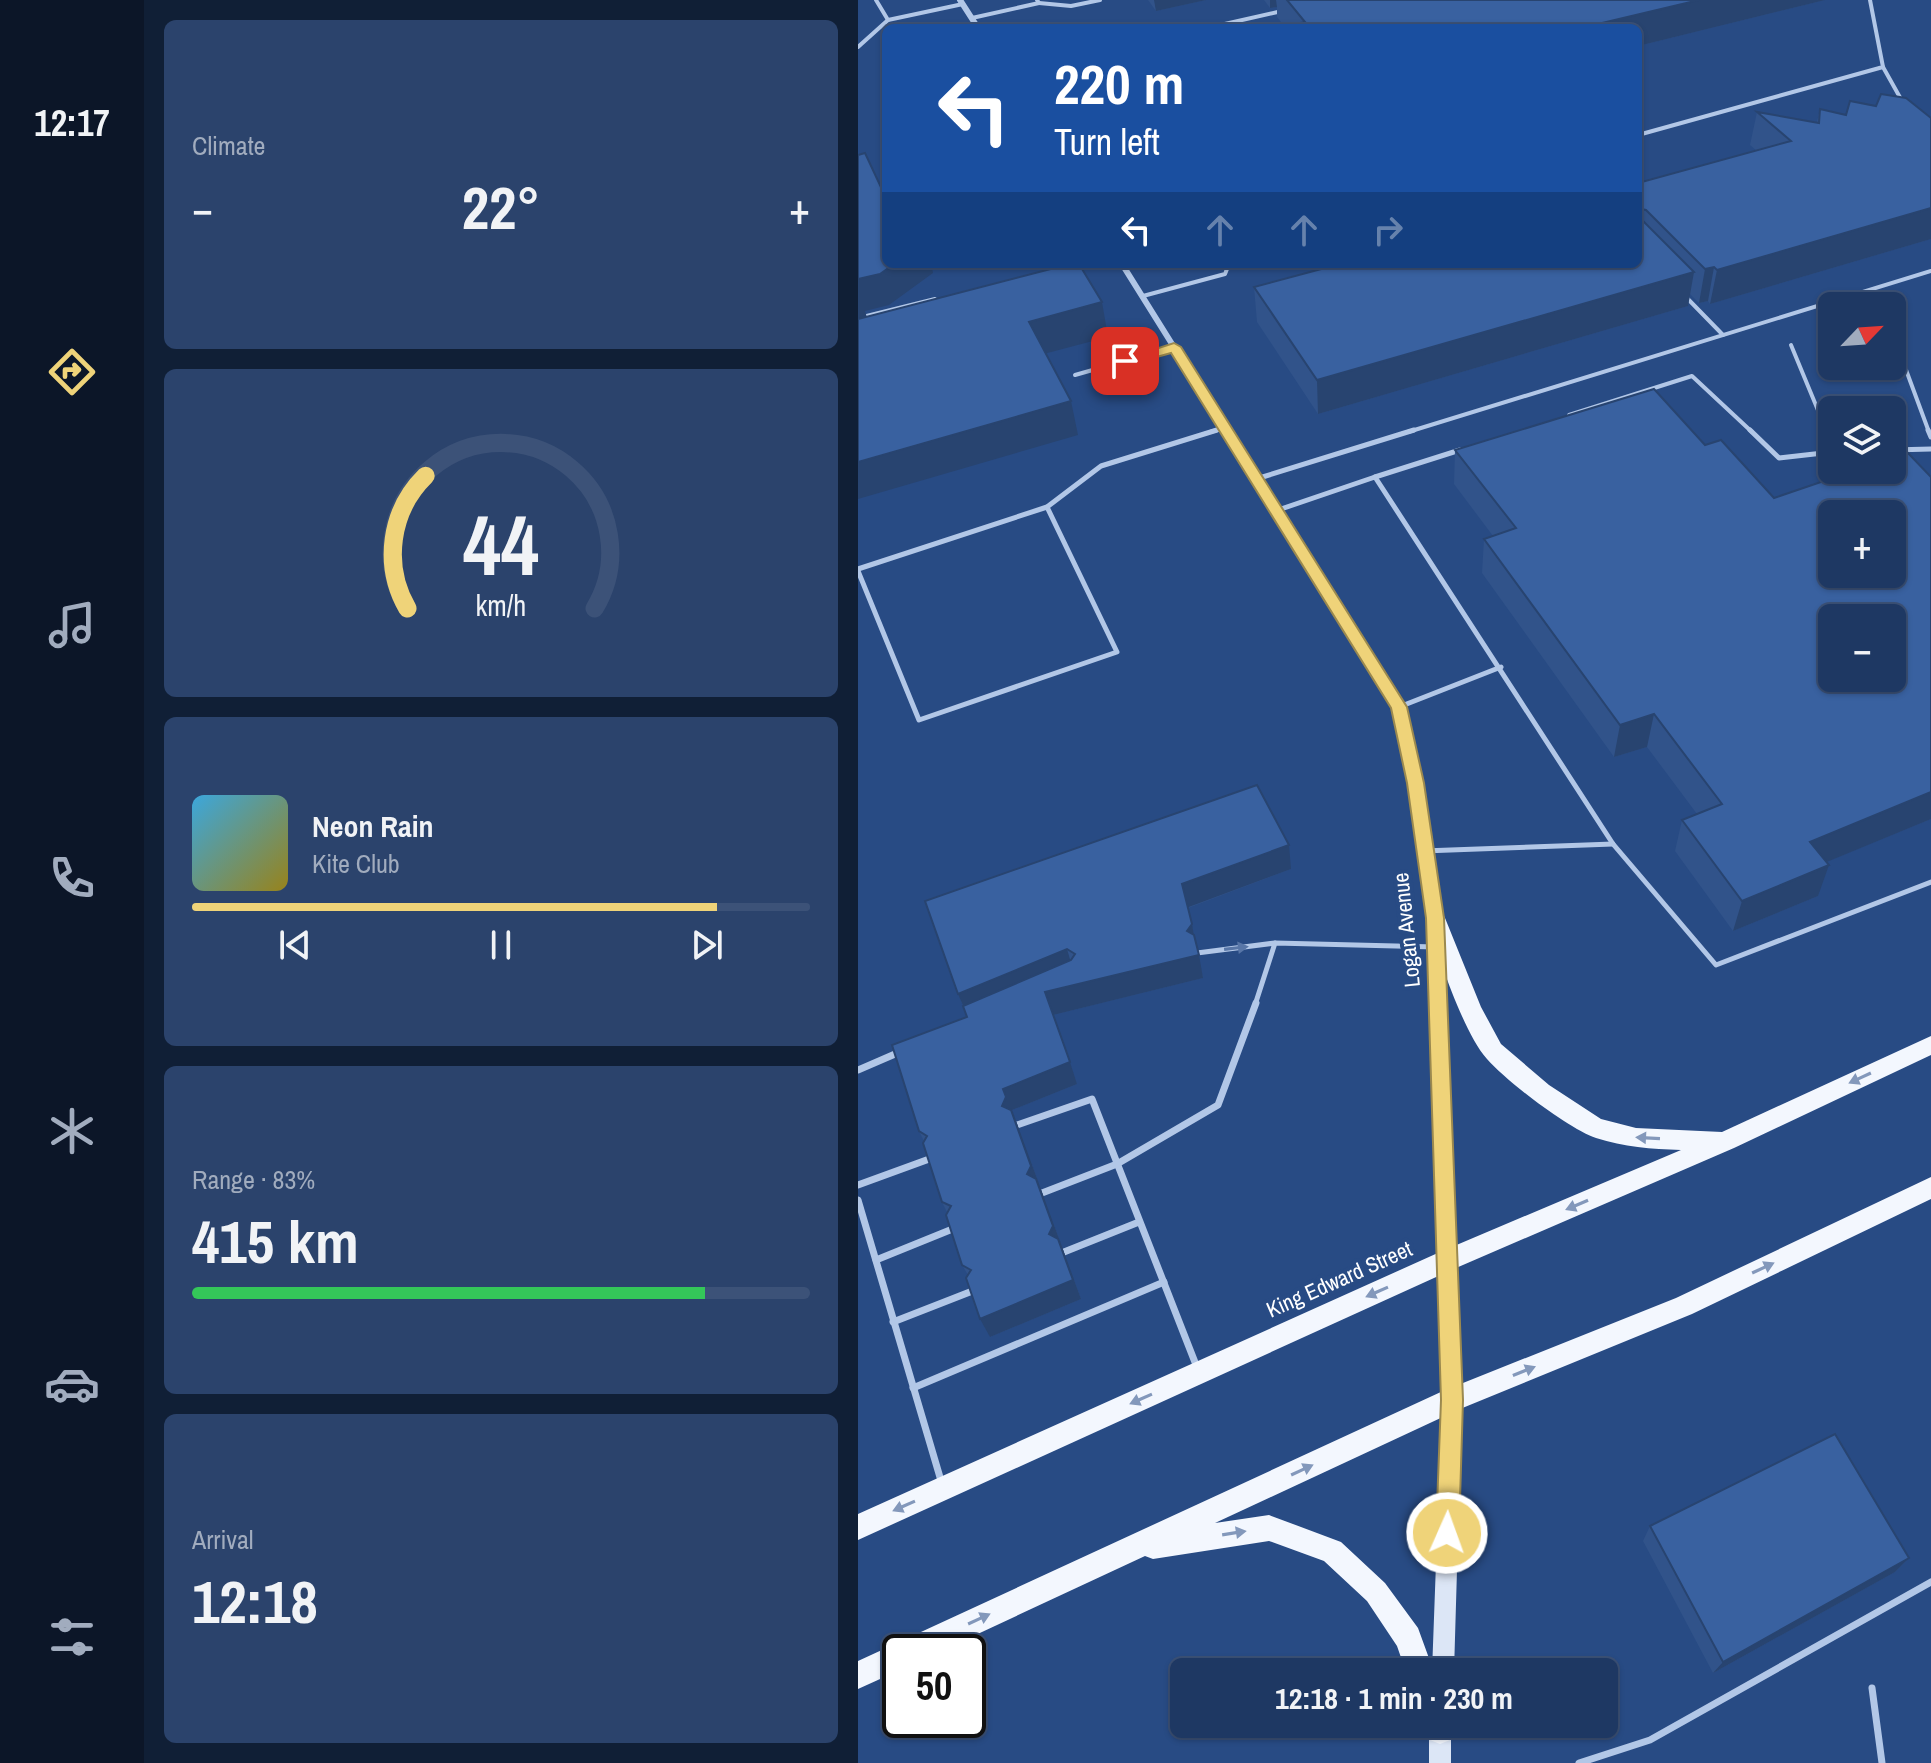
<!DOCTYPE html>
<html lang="en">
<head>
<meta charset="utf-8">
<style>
  body { margin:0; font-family:"Archivo Narrow",sans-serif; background:#2b436c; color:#f1f3f6; height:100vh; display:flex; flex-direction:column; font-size:30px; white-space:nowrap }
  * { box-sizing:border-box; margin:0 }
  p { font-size:26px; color:#a1acbe }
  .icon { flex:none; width:44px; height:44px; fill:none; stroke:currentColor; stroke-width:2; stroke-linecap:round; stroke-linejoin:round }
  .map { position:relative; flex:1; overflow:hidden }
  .sheet { display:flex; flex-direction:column; gap:20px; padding:20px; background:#101f36; width:714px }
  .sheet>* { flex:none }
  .hud { position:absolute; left:24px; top:24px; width:760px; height:244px; border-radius:12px; box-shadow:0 2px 6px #0004,0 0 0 2px #3c5278; background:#1a4fa0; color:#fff; overflow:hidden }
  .needle { width:52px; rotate:65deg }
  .buttons { position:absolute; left:960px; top:292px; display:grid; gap:16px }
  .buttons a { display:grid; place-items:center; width:88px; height:88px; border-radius:12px; background:#1e3863; box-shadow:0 2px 6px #0004,0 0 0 2px #3c5278; font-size:40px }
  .speed { position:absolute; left:24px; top:1634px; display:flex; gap:16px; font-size:40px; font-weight:700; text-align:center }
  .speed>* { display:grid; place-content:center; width:104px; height:104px; border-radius:50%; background:#1e3863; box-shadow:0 2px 6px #0004,0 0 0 2px #3c5278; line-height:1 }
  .speed .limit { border:4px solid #111; border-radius:12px; background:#fff; color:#111 }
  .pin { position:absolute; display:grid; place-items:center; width:68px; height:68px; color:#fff; margin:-34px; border-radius:16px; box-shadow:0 4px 12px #0006 }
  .me { position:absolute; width:88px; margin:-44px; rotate:2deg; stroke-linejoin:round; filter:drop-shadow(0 0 6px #0008) }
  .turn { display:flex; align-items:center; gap:28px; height:168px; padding:0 40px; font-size:36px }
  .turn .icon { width:104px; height:104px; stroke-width:2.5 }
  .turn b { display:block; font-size:56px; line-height:68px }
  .lanes { display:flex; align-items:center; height:76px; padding:0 40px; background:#0003; justify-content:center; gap:40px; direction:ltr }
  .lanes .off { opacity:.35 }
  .big { font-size:60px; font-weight:700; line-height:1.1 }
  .sheet .tile { flex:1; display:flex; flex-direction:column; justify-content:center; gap:12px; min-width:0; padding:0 28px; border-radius:12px; background:#2b436c }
  .sheet .dial { align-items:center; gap:0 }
  .dial svg { height:208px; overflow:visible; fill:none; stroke:#3c5278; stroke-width:7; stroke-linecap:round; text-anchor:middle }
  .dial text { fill:#f1f3f6; stroke:none }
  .song { display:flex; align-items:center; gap:24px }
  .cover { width:96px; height:96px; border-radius:12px; background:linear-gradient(135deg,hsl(200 70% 55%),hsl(50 70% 35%)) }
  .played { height:8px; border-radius:4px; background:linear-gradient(90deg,#efd379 85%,#3c5278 85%) }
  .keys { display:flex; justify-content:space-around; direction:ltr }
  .heat { display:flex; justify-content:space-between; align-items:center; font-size:44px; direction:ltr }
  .charge { height:12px; border-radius:6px; background:linear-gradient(90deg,#34c759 83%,#3c5278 0) }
  .trip { position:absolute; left:312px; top:1658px; width:448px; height:80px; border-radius:12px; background:#1e3863; box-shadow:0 2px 6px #0004,0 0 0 2px #3c5278; font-weight:700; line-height:80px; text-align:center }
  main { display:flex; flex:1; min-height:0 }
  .dock { display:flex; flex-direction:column; width:144px; justify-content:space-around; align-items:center; background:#0c1628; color:#a1acbe }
  .dock .icon { width:56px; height:56px }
  .dock .current { color:#efd379 }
  .dock b { font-size:36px; color:#f1f3f6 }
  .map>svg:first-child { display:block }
</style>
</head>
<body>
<main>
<nav class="dock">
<b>12:17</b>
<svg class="icon current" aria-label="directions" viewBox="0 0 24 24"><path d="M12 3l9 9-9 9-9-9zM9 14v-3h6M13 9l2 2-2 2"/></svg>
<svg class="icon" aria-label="music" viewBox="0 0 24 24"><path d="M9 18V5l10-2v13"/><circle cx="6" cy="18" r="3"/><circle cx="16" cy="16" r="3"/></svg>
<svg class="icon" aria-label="phone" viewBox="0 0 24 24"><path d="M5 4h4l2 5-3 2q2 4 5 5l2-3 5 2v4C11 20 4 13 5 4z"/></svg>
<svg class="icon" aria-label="climate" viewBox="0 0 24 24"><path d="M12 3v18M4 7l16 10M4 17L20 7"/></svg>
<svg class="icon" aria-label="car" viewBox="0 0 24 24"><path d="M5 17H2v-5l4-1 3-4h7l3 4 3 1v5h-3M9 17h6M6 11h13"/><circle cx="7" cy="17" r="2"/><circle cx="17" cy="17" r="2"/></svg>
<svg class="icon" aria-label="filters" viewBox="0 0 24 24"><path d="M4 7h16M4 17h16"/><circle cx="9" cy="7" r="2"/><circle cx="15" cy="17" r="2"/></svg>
</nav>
<section class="sheet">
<div class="tile"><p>Climate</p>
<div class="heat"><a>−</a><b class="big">22°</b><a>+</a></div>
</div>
<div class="tile dial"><svg viewBox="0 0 100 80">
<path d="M14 69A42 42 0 1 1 86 69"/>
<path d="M14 69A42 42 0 0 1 21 18" stroke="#efd379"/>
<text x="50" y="56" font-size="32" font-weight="700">44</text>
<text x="50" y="72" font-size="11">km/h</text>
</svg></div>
<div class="tile">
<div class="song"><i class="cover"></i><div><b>Neon Rain</b><p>Kite Club</p></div></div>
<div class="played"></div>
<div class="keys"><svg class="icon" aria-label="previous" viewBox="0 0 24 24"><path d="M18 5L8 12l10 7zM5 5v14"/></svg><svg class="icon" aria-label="pause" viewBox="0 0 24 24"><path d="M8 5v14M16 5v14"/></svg><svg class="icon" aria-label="next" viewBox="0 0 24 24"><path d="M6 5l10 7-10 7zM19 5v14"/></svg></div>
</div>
<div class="tile"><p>Range · 83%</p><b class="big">415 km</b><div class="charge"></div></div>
<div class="tile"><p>Arrival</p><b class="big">12:18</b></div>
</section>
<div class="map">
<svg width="1073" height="1763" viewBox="0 0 1073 1763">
  <rect width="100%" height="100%" fill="#284b84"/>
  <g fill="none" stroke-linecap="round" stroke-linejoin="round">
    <!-- lane-far2 -->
    <g stroke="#b2c7e7" stroke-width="4">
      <path d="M 18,0 L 30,20 L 105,4"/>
      <path d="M 181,3 L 213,6 L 242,0"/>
      <path d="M 114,18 L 181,3 L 179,0"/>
      <path d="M 349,28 L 424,11"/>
      <path d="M 0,47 L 30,20"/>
      <path d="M 1025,67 L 1044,101"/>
      <path d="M 780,135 L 1025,67 L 1012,0"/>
      <path d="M 285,296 L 367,274 L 371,264"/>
      <path d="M 827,296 L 865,335"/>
      <path d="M 0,318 L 77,299"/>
      <path d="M 1034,332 L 1071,432"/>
      <path d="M 933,345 L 969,432"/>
      <path d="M 217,375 L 316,347"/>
      <path d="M 711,415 L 834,376 L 894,432"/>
      <path d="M 352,432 L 366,428"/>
      <path d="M 550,432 L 1073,271"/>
    </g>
    <!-- lane-far1 -->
    <g stroke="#b2c7e7" stroke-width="5">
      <path d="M 892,430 L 921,458 L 974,452"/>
      <path d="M 968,430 L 974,445"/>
      <path d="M 1070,430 L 1073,437"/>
      <path d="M 1034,450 L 1073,449"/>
      <path d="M 517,477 L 602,450"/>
      <path d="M 398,479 L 556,430"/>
      <path d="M 417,511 L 517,477 L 755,844 L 858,965 L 1073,882"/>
      <path d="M 0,569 L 189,507 L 243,466 L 359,430"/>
      <path d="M 0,571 L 61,720 L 259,652 L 189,507"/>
      <path d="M 541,707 L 643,667"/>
      <path d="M 565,851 L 755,844"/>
      <path d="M 339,953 L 417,943"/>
      <path d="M 397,1005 L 417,943 L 578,947"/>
    </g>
    <!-- lane -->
    <g stroke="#b2c7e7" stroke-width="7">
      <path d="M 0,1070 L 44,1051"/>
      <path d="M 159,1125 L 234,1099 L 340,1370"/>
      <path d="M 0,1185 L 74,1158"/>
      <path d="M 184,1193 L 259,1164 L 360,1105 L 398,1003"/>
      <path d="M 0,1200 L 84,1484"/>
      <path d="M 206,1252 L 281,1222"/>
      <path d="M 18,1260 L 97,1228"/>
      <path d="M 35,1322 L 117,1290"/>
      <path d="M 55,1388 L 306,1282"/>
      <path d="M 1014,1688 L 1024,1763"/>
      <path d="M 721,1763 L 792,1740 L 1073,1582"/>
    </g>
    <!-- street-far2 -->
    <g stroke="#b2c7e7" stroke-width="6">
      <path d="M 102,0 L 120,28"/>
      <path d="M 264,264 L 369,432"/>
    </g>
    <!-- street-far1 -->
    <g stroke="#b2c7e7" stroke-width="7">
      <path d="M 368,430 L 541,707 L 558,783 L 577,921"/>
      <path d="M 578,942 L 580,1005"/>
    </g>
    <!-- street -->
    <path stroke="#b2c7e7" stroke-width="10" d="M 580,1003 L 590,1256"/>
    <!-- secondary -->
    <g fill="#dce6f6" fill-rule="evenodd">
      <path d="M 590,1251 L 597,1254 L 599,1260 L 604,1400 L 596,1672 L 574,1672 L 584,1400 L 581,1260 L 583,1254 Z"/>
      <rect x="571" y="1724" width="22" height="39"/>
    </g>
    <!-- primary -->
    <g fill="#f3f7fe" fill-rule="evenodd">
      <path d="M 577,910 L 584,912 L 587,918 L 623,1007 L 643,1044 L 691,1085 L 743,1119 L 778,1128 L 864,1132 L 1073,1036 L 1073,1055 L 876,1148 L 598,1268 L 0,1540 L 0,1514 L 582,1252 L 823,1150 C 793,1149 766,1147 738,1138 C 711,1129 648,1081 629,1059 C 604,1031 581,955 567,918 L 570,912 Z"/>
      <path d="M 1073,1177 L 1073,1199 L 834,1314 L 602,1409 L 357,1523 L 411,1515 L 483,1542 L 527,1583 L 560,1628 L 576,1672 L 548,1672 L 539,1646 L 509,1601 L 466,1561 L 411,1541 L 295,1559 L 287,1556 L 81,1652 L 42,1652 L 42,1670 L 0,1689 L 0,1661 L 585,1391 L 818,1298 Z"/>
      <path d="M 566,1724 L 594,1724 L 596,1730 L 592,1740 L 582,1744 L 572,1740 Z"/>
    </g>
  </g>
  <!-- wall -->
  <g fill="#31538a">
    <path d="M 290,0 L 348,0 L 298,11 Z"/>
    <path d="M 406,0 L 967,0 L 780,46 L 780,28 L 427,27 L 419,17 L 419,7 L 412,8 Z"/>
    <path d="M 962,109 L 988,115 L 1073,118 L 1073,239 L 852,304 L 850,301 L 841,303 L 832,294 L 830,306 L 460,414 L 399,322 L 396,287 L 899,151 L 892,145 L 899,112 L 959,122 Z"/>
    <path d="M 847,445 L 916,498 L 1073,477 L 1073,819 L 968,862 L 960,896 L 875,931 L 817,851 L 824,820 L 839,814 L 789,747 L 756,757 L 624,573 L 626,539 L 635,536 L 596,484 L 597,450 Z"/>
    <path d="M 433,869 L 330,908 L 345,978 L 195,1015 L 219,1084 L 154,1110 L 223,1299 L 132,1337 L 110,1275 L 104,1265 L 89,1212 L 84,1202 L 66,1141 L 61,1131 L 109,1017 L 67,901 Z"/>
    <path d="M 792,1526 L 1051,1558 L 1037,1572 L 855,1673 L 785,1541 Z"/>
  </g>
  <!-- shaded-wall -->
  <g fill="#284470">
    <path d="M 296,0 L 348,0 L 298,11 Z"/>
    <path d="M 412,0 L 418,0 L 419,7 L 412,8 Z"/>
    <path d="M 841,0 L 967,0 L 780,46 L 780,28 L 723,28 Z"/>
    <path d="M 1073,208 L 1073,239 L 852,304 L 859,270 Z"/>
    <path d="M 36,264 L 73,264 L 75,273 L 31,305 L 7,311 L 10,321 L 0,328 L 0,279 Z"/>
    <path d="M 856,267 L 850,301 L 841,303 L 847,269 Z"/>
    <path d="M 836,272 L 830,306 L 460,414 L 459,380 Z"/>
    <path d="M 244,302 L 250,337 L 178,356 L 171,322 Z"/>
    <path d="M 213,401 L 220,435 L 0,499 L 0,462 Z"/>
    <path d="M 796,714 L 789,747 L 756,757 L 762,725 Z"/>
    <path d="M 1073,792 L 1073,819 L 942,873 L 952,842 Z"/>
    <path d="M 431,845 L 433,869 L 328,908 L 324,884 Z"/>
    <path d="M 971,865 L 960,896 L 875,931 L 884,901 Z"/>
    <path d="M 334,924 L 338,948 L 329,931 Z"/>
    <path d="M 209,949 L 216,973 L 110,1017 L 100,994 Z"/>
    <path d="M 341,955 L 345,978 L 195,1015 L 187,992 Z"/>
    <path d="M 212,1062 L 219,1084 L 154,1110 L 223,1299 L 132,1337 L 122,1319 L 191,1234 L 144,1106 L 145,1089 Z"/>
    <path d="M 1051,1558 L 1037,1572 L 855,1673 L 865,1662 Z"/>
  </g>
  <!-- building -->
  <g fill="#3961a0" stroke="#284470" stroke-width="2" fill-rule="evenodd">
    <path d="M 429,0 L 841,0 L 723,28 L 420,28 L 447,22 Z"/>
    <path d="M 1023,94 L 1048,98 L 1073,118 L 1073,208 L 859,270 L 856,267 L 847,269 L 788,210 L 783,209 L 781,217 L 836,272 L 459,380 L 396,287 L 482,264 L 780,264 L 780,183 L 933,141 L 899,112 L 961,123 L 962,109 L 988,115 L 992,101 L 1018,106 Z"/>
    <path d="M 7,153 L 28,198 L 28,264 L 36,264 L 22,274 L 0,279 L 0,155 Z"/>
    <path d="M 212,264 L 221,264 L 244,302 L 171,322 L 213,401 L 0,462 L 0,319 Z"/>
    <path d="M 796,389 L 847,445 L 863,440 L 916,498 L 998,470 L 1034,470 L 1034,458 L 1049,452 L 1073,477 L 1073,792 L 952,842 L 971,865 L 884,901 L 824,820 L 864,804 L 796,714 L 762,725 L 626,539 L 658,528 L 597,450 ZM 974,514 L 1034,514 L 1034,574 L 974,574 ZM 974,618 L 1034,618 L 1034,678 L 974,678 Z"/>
    <path d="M 399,785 L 431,845 L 324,884 L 334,924 L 329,931 L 336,935 L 341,955 L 187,992 L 212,1062 L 145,1089 L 148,1097 L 144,1106 L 153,1110 L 173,1166 L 169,1174 L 178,1179 L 195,1226 L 191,1234 L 200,1239 L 215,1280 L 122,1319 L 108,1278 L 113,1270 L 104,1265 L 88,1215 L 93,1206 L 84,1202 L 65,1143 L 69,1136 L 61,1131 L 34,1045 L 109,1017 L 105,1006 L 213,960 L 217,954 L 209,949 L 100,994 L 67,901 Z"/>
    <path d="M 977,1434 L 1051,1558 L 865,1662 L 792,1526 Z"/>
  </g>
  <!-- one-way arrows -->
  <defs><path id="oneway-solid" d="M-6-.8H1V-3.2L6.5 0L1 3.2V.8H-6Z" transform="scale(2)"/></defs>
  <use fill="#5876a7" href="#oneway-solid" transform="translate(378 948) rotate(-7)"/>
  <g fill="#8398bb">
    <use href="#oneway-solid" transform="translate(1002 1078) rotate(155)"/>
    <use href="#oneway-solid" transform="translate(790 1138) rotate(-177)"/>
    <use href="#oneway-solid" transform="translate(719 1205) rotate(157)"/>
    <use href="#oneway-solid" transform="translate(905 1268) rotate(-25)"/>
    <use href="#oneway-solid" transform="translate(519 1292) rotate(156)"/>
    <use href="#oneway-solid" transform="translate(666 1371) rotate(-22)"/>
    <use href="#oneway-solid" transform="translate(283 1399) rotate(156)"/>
    <use href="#oneway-solid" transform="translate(444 1470) rotate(-25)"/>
    <use href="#oneway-solid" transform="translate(46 1506) rotate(156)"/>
    <use href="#oneway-solid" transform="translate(376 1533) rotate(-9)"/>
    <use href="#oneway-solid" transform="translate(121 1619) rotate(-25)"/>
  </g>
  <!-- route -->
  <path fill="#efd379" stroke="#9b894f" stroke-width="2" d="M 316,343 L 323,347 L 549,707 L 566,783 L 586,918 L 605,1400 L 601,1533 L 598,1542 L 589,1545 L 581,1542 L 578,1533 L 583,1400 L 568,918 L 549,783 L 533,708 L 313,353 L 267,366 L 260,361 Z"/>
  <g text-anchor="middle" stroke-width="8" stroke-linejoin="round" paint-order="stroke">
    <!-- street labels -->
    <g font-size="22" fill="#fff" stroke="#284b84">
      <text transform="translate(548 930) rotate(-96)" y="8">Logan Avenue</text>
      <text transform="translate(481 1279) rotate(-24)" y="8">King Edward Street</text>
    </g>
  </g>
</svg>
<div class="buttons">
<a><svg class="needle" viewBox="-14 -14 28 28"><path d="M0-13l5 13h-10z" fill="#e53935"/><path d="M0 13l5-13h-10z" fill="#a1acbe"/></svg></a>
<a><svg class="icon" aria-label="layers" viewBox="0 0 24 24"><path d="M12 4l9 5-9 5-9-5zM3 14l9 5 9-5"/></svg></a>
<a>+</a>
<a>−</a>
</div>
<div class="speed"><div class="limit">50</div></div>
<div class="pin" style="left:267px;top:361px;background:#d93025"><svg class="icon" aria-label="arrive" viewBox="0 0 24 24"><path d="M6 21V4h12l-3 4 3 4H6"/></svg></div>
<svg class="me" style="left:589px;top:1533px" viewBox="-20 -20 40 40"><circle r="17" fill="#efd379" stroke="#fff" stroke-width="3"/><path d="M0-11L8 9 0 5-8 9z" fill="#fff"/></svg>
<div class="trip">12:18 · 1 min · 230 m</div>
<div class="hud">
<div class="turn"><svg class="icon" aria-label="left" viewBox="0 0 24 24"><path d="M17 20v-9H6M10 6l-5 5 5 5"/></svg><div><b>220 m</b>Turn left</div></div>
<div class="lanes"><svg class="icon" aria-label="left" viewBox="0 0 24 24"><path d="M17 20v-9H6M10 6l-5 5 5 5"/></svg><svg class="icon off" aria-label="ahead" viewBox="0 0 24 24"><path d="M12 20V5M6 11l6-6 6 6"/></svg><svg class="icon off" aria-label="ahead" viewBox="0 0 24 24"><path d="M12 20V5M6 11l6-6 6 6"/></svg><svg class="icon off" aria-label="right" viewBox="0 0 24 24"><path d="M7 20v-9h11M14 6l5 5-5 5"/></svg></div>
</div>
</div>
</main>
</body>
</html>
